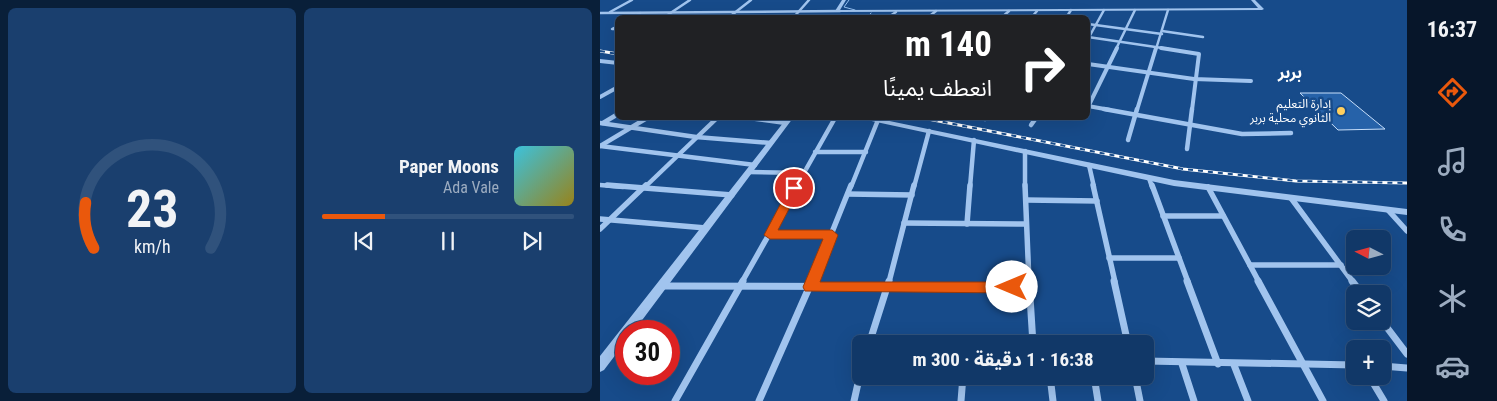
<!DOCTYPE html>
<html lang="ar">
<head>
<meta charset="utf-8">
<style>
  body { margin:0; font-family:"Roboto Condensed","Noto Sans Arabic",sans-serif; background:#1a3f6e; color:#f1f3f6; direction:rtl; height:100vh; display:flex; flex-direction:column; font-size:19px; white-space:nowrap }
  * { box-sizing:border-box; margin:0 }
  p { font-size:16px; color:#9cacc0 }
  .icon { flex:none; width:28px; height:28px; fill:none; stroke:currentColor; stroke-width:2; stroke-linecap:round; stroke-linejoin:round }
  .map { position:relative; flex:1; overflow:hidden; direction:ltr }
  .panel { display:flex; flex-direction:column; gap:8px; padding:8px; background:#091f39; width:600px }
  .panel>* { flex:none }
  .hud { position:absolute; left:15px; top:15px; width:475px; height:105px; border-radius:8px; box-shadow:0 5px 20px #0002,0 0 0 1px #30527c; direction:rtl; background:#202124; color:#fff; overflow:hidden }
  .needle { width:32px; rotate:276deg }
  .tools { position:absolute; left:746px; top:230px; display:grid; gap:10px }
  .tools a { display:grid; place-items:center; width:45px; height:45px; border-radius:8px; background:#113868; box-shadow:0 5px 20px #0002,0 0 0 1px #30527c; font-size:25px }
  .speed { position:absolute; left:15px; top:320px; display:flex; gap:10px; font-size:25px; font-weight:700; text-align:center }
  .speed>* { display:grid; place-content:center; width:65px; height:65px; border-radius:50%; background:#113868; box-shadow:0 5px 20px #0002,0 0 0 1px #30527c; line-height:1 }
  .speed .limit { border:8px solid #d22; background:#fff; color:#111 }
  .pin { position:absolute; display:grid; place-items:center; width:42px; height:42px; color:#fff; margin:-21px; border:2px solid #fff; border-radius:50%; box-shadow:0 1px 5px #0007 }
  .me { position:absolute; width:55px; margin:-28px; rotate:270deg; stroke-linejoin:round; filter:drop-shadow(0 0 4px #0008) }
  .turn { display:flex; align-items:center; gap:18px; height:105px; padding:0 15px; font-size:22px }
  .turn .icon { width:65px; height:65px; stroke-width:2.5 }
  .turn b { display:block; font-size:35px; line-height:42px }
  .panel .tile { flex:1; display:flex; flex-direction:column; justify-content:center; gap:8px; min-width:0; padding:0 18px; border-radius:8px; background:#1a3f6e }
  .panel .dial { align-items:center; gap:0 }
  .dial svg { height:130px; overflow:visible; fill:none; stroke:#30527c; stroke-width:7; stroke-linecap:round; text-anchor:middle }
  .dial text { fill:#f1f3f6; stroke:none }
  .song { display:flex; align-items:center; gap:15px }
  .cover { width:60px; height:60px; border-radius:8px; background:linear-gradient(135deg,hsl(190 70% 55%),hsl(50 70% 35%)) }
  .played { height:5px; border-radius:2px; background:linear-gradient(90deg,#ea580c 25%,#30527c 25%) }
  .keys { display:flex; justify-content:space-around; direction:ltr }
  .panel .tiles { flex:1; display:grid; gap:8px; grid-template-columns:repeat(2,1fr) }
  .trip { position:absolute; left:252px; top:335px; width:302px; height:50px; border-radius:8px; background:#113868; box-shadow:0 5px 20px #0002,0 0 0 1px #30527c; font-weight:700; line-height:50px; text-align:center; direction:rtl }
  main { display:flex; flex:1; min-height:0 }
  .tab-bar { display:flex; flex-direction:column; width:90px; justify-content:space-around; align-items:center; background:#07162a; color:#9cacc0 }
  .tab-bar .icon { width:35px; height:35px }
  .tab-bar .active { color:#ea580c }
  .tab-bar b { font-size:22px; color:#f1f3f6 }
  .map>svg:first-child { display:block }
</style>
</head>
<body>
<main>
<nav class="tab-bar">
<b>16:37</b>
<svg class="icon active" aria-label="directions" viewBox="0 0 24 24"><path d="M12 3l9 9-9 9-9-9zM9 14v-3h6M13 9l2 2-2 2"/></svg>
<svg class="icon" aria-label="music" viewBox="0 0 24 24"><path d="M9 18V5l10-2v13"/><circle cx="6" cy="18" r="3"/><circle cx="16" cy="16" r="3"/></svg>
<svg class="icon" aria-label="phone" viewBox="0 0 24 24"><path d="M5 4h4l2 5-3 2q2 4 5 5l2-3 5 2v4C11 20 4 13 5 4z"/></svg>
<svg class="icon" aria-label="climate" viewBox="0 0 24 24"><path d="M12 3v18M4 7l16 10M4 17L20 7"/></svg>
<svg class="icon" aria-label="car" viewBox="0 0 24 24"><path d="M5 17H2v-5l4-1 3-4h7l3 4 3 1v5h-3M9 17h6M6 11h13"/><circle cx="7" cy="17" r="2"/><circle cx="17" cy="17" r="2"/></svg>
</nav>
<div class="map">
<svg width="807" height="401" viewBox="0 0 807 401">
  <rect width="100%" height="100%" fill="#174b8a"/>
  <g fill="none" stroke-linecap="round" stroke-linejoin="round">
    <!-- stream -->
    <g stroke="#93bff1" stroke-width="1">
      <path d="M 249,0 L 244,7 L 255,10"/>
      <path d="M 267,18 L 271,13"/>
    </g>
  </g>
  <!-- building -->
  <path fill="#2662a9" stroke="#c6defa" d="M 700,93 L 741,93 L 785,129 L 738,130 Z"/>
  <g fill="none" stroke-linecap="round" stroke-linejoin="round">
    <!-- minor-far4 -->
    <g stroke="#a1c4ee" stroke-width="2.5">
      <path d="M 10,12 L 32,0"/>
      <path d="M 0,13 L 240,11"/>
      <path d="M 32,18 L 40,13"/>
      <path d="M 63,18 L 90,0"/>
      <path d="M 128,18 L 151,0"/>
      <path d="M 193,18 L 209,0"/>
      <path d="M 287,18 L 296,12"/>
      <path d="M 327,18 L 336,11"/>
      <path d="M 401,18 L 409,11"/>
      <path d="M 431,18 L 437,11"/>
      <path d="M 466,18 L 471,10"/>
      <path d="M 488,24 L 562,34"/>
      <path d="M 18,26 L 12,29 L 18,29"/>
      <path d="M 562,31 L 603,37"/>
      <path d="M 488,37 L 569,49"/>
      <path d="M 488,39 L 504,10"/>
      <path d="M 516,49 L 535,10"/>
      <path d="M 556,49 L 568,10"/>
    </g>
    <!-- minor-far3 -->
    <g stroke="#a1c4ee" stroke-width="4">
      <path d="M 561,48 L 599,54 L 592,110"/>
      <path d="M 488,64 L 594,79 L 651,81"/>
      <path d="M 0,97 L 18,87"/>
      <path d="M 488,106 L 510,110"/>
      <path d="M 488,107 L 517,48"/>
      <path d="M 537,110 L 556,48"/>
    </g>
    <!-- minor-far2 -->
    <g stroke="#a1c4ee" stroke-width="4.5">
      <path d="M 504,109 L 642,134 L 691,133"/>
      <path d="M 149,118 L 186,123"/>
      <path d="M 385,119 L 387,118"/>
      <path d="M 0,123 L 96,137 L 171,143"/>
      <path d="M 3,123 L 18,114"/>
      <path d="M 431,125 L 436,118"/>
      <path d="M 528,140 L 537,109"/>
      <path d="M 0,146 L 155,165"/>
      <path d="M 0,146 L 47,118"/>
      <path d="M 587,149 L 592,109"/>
      <path d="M 425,151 L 425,187"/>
      <path d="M 215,152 L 266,152"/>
      <path d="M 489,165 L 494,187"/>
      <path d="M 149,172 L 202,173"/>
      <path d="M 549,178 L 552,187"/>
      <path d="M 0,185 L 23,187"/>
      <path d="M 45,187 L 117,118"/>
      <path d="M 196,187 L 235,118"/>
      <path d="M 251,187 L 278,120"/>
      <path d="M 314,187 L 329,131"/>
      <path d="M 370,187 L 374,140"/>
    </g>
    <!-- minor-far1 -->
    <g stroke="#a1c4ee" stroke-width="5.5">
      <path d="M 7,185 L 132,195"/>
      <path d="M 425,185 L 429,282"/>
      <path d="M 493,185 L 515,282"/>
      <path d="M 552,185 L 588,282"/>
      <path d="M 608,187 L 659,282"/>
      <path d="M 248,194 L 312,195"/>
      <path d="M 691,198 L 753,282"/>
      <path d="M 426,200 L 497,201"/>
      <path d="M 788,210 L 807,231"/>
      <path d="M 563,216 L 623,216"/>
      <path d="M 0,219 L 106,228"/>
      <path d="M 304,223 L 426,224"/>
      <path d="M 367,224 L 370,185"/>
      <path d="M 0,229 L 46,185"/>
      <path d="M 170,235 L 231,235"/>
      <path d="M 509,258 L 579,258"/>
      <path d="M 650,265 L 741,265"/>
      <path d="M 142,282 L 197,185"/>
      <path d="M 212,282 L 251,185"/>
      <path d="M 289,282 L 314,185"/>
    </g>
    <!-- minor -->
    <g stroke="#a1c4ee" stroke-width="7">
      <path d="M 429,281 L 433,344"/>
      <path d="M 514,281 L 528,344"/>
      <path d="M 587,281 L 618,364"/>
      <path d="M 658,281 L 723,401"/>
      <path d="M 752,281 L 762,294"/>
      <path d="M 63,286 L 429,287"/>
      <path d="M 782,321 L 807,354"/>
      <path d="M 269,344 L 289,281"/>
      <path d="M 546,361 L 755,365"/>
      <path d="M 582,364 L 594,401"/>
      <path d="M 634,365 L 648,401"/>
      <path d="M 782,366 L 807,368"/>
      <path d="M 450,376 L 453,401"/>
      <path d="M 494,376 L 498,401"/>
      <path d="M 535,376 L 540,401"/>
      <path d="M 769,376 L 784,401"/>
      <path d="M 75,401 L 143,281"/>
      <path d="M 159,401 L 212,281"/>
      <path d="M 254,401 L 261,370"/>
      <path d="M 361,401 L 363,376"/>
    </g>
    <!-- tertiary -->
    <g fill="#a1c4ee" fill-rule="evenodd">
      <path d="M 242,0 L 246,0 L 240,10 L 658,8 L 651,0 L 655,0 L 664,9 L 662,10 L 240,12 L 235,11 Z"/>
      <path d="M 0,59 L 18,61 L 18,65 L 0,63 Z"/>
      <path d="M 187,118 L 193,118 L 34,331 L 26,331 L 26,341 L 4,370 L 0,372 L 0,356 Z"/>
      <path d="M 264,118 L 275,118 L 574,180 L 807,209 L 807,215 L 574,186 L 267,120 Z"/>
    </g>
    <!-- rail casing -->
    <g stroke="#fff" stroke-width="3">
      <g id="rail">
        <path d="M 0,51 L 18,54"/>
        <path d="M 323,118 L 583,169 L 696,181 L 807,183"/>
      </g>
    </g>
    <!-- rail -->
    <use href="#rail" stroke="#174b8a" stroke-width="2" stroke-dasharray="5" stroke-linecap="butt"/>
  </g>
  <!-- route -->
  <path fill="#ea580c" stroke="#983908" d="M 194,185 L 200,188 L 178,230 L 232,230 L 238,235 L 220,282 L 412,282 L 416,283 L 418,287 L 416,291 L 412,293 L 205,291 L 203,287 L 223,239 L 170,239 L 164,235 L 189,188 Z"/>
  <!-- markers -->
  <circle fill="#ffcf5e" stroke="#174b8a" stroke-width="2" cx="741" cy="111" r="5"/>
  <g text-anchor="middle" stroke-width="5" stroke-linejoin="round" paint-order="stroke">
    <!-- far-poi labels -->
    <g font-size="12" fill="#fff" stroke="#174b8a" text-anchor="end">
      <text x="731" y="108">إدارة التعليم<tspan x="731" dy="14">الثانوي محلية بربر</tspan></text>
    </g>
    <!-- far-district labels -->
    <g font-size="16" font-weight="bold" fill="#fff" stroke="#174b8a">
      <text x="690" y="78">بربر</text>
    </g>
  </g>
</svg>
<div class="tools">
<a><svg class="needle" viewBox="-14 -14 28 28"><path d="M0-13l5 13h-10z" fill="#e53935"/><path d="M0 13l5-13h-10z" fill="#9cacc0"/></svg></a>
<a><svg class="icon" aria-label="layers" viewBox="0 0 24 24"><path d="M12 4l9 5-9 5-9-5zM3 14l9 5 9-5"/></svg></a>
<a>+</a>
</div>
<div class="speed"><div class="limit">30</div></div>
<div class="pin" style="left:194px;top:188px;background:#d93025"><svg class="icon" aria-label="arrive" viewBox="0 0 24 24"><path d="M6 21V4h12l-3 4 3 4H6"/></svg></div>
<svg class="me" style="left:412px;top:287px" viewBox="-20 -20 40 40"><circle r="19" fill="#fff"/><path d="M0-13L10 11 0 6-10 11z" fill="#ea580c"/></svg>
<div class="trip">16:38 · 1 دقيقة · 300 m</div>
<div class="hud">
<div class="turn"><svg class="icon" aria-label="right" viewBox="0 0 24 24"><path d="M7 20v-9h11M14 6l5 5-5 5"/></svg><div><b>140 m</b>انعطف يمينًا</div></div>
</div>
</div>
<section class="panel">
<div class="tiles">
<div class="tile">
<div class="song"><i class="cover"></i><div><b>Paper Moons</b><p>Ada Vale</p></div></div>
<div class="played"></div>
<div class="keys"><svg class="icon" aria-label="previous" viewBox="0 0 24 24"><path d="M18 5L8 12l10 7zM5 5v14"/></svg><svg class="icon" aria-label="pause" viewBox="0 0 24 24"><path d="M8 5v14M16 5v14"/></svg><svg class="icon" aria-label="next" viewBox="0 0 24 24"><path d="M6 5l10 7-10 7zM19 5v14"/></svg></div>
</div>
<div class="tile dial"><svg viewBox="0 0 100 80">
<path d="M14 69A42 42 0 1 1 86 69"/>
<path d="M14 69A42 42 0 0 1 9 41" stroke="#ea580c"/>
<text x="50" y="56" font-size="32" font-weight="700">23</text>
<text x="50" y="72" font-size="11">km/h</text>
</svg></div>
</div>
</section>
</main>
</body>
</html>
